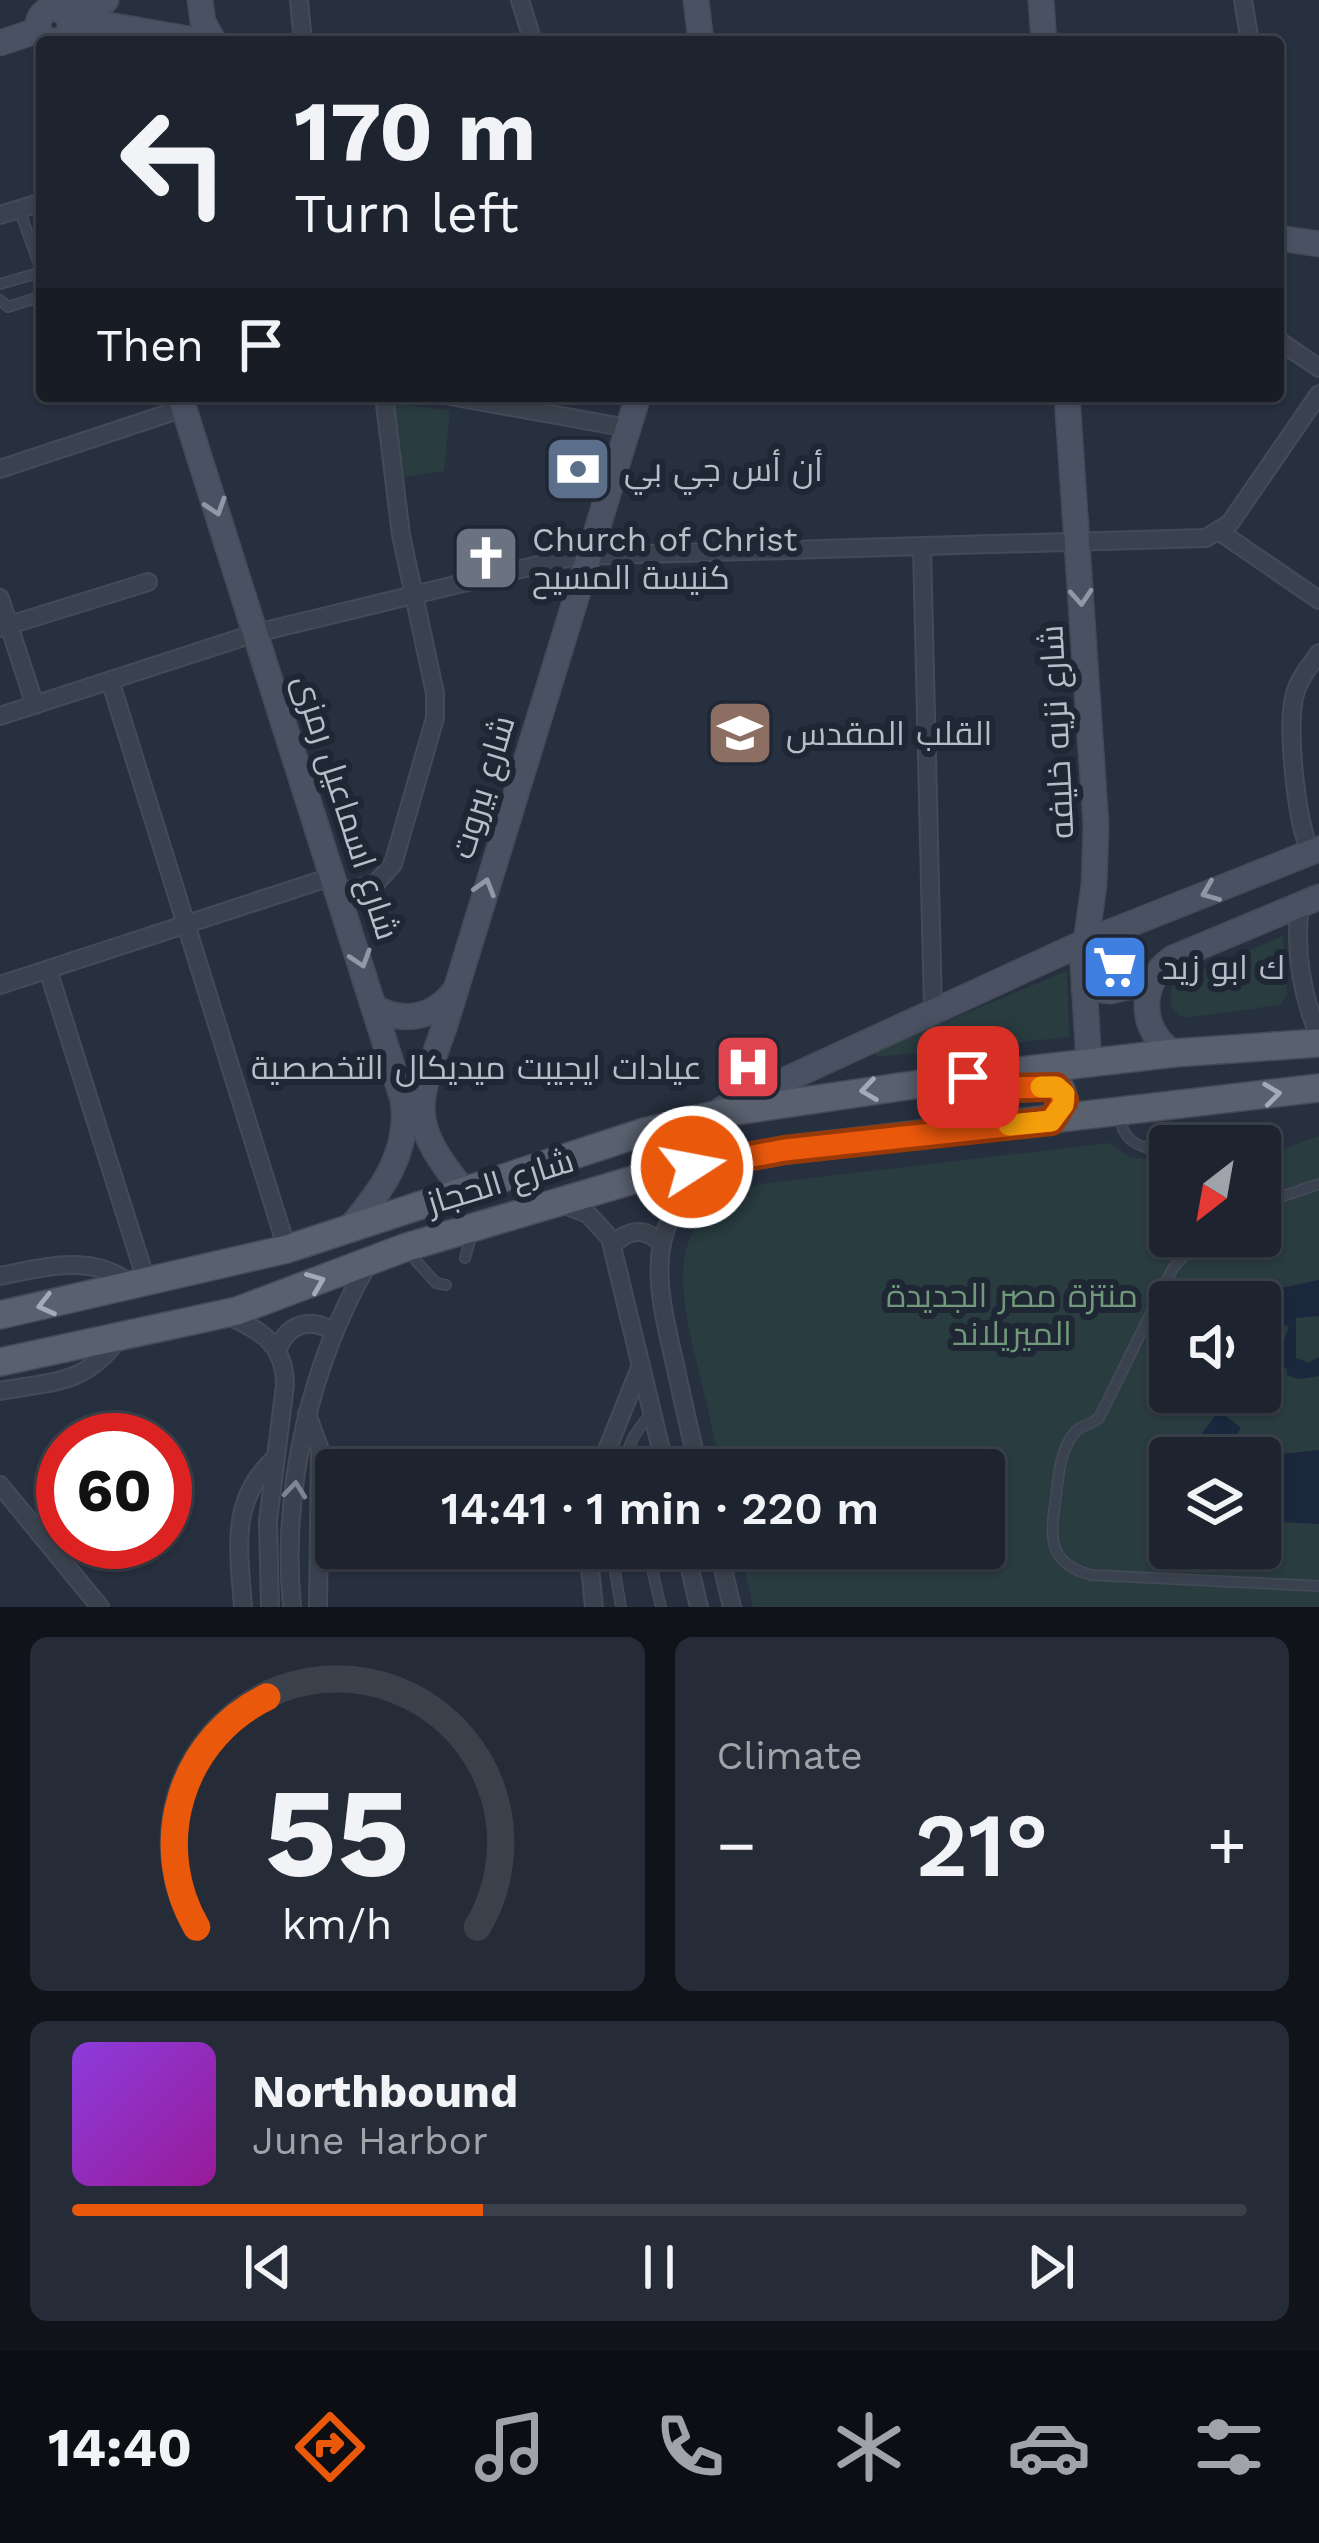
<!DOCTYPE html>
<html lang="en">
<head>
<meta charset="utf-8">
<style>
  body { margin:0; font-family:"Work Sans",Cairo,sans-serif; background:#252c37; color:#f1f3f6; height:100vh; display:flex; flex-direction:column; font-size:45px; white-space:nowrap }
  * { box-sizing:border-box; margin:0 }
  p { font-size:39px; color:#a0a4aa }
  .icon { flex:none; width:66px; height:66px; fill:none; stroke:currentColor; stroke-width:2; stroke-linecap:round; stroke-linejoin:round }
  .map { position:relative; height:1607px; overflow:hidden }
  .sheet { display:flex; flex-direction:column; gap:30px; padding:30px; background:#10141a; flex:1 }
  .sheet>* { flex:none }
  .banner { position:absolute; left:36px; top:36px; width:1248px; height:366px; border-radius:12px; box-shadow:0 3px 9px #0004,0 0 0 3px #3b414b; background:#1d242f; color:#f1f3f6; overflow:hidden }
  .needle { width:78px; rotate:211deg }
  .controls { position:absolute; left:1149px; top:1125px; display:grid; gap:24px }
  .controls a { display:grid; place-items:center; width:132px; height:132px; border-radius:12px; background:#1d242f; box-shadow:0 3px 9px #0004,0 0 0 3px #3b414b; font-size:60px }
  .speed { position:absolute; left:36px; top:1413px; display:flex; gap:24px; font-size:60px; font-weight:700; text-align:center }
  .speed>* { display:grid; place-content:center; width:156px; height:156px; border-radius:50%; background:#1d242f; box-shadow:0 3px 9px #0004,0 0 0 3px #3b414b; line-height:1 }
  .speed .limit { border:18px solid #d22; background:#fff; color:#111 }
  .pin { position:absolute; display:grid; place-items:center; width:102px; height:102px; color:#fff; margin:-51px; border-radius:24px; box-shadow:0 6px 18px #0006 }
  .me { position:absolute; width:132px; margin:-66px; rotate:79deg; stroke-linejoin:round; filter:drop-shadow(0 0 9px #0008) }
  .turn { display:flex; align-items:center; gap:42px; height:252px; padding:0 60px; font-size:54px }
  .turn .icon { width:156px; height:156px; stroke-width:2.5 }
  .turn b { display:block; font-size:84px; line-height:102px }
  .then { display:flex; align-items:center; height:114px; padding:0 60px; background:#0003; gap:24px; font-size:45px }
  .big { font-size:90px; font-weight:600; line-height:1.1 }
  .sheet .tile { flex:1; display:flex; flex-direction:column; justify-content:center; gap:18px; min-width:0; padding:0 42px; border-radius:18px; background:#252c37 }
  .sheet .dial { align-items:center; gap:0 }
  .dial svg { height:312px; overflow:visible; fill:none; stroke:#3b414b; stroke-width:7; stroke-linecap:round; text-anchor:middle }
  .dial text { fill:#f1f3f6; stroke:none }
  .song { display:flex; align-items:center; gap:36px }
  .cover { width:144px; height:144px; border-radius:18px; background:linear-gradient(135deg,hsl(270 70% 55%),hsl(300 70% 35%)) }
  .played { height:12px; border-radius:6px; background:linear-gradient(90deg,#ea580c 35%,#3b414b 35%) }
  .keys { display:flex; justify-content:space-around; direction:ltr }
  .heat { display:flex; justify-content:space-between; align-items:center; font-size:66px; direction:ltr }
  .sheet .tiles { flex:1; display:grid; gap:30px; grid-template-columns:1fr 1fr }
  .tile:last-child { grid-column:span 2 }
  .trip { position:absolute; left:315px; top:1449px; width:690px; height:120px; border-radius:12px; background:#1d242f; box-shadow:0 3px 9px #0004,0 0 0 3px #3b414b; font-weight:600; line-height:120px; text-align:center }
  .tabs { display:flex; height:192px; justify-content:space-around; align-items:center; background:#0c0e13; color:#a0a4aa }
  .tabs .icon { width:84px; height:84px }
  .tabs .current { color:#ea580c }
  .tabs b { font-size:54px; color:#f1f3f6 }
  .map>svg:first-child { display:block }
</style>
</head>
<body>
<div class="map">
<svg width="1319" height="1607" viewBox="0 0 1319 1607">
  <rect width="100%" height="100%" fill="#27303f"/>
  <!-- green -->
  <g fill="#293c40" fill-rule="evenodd">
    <path d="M 394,404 L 450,410 L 444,471 L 404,477 Z"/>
    <path d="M 1283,936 L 1287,994 L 1280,1005 L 1192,1017 L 1180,1016 L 1171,1007 L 1171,989 L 1179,980 Z"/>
    <path d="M 1067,971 L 1069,1037 L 876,1057 L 875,1051 Z"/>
    <path d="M 1319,1136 L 1319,1607 L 753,1607 L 740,1548 L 984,1548 L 984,1470 L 722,1470 C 713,1433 705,1397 696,1360 C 678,1283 664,1214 759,1184 L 1109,1143 L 1131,1158 L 1170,1159 L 1170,1236 L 1260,1236 L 1260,1157 ZM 1170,1302 L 1260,1302 L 1260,1392 L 1170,1392 ZM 1170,1458 L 1260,1458 L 1260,1548 L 1170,1548 Z"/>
  </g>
  <!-- water -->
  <g fill="#1a273d">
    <path d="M 1319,1280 L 1319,1316 L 1296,1318 L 1296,1358 L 1309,1363 L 1319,1357 L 1319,1376 L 1298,1379 L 1287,1375 L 1287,1369 L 1277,1362 L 1289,1326 L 1268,1322 L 1282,1288 Z"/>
    <path d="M 1219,1411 L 1241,1428 L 1221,1458 L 1216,1458 L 1201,1435 Z"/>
    <path d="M 1253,1434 L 1252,1449 L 1281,1454 L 1319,1450 L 1319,1524 L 1265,1521 L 1265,1510 L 1260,1510 L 1260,1458 L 1233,1458 Z"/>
  </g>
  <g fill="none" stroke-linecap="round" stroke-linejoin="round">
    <!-- lane casing -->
    <g stroke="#444b58" stroke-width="12">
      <g id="lane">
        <path d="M 19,209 L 42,273"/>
        <path d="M 0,284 L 42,272"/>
        <path d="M 0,300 L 8,307 L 42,296"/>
        <path d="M 1119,1113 C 1122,1143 1142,1151 1170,1149"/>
        <path d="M 1260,1204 L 1319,1184"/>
        <path d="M 1201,1236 L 1173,1268 L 1099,1418 C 1091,1425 1081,1425 1075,1432 C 1062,1447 1059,1470 1057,1488 C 1053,1526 1040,1562 1091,1575 L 1319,1586"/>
        <path d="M 408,1252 L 436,1283 L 446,1285"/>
        <path d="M 465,1258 L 472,1234"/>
        <path d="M 619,1470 L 634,1436 L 652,1411"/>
        <path d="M 611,1548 L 621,1607"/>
        <path d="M 647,1548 L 661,1607"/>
      </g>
    </g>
    <!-- street casing -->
    <g stroke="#444b58" stroke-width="20">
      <g id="street">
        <path d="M 299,0 L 303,42"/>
        <path d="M 520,0 L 533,42"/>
        <path d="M 1243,0 L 1250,42"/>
        <path d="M 0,215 L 42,202"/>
        <path d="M 1278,340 L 1319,368"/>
        <path d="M 450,396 L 628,428"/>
        <path d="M 0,469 L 184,408"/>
        <path d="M 1220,532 L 1319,600"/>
        <path d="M 922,547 L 933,1009"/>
        <path d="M 0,598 L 35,705"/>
        <path d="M 0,628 L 148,582"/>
        <path d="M 110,680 L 287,1249"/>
        <path d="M 0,716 L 256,633 L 575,556 L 1206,538 L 1230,523 L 1319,394"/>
        <path d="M 1311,852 C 1296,825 1286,723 1295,694 C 1299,678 1310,666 1319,653"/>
        <path d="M 339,892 L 376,883 L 393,864 L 435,718 L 435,693 L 401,535 L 384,396"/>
        <path d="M 1300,904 C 1294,951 1301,993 1319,1036"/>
        <path d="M 48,970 L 147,1283"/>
        <path d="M 0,985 L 334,876"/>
        <path d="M 559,1203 L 588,1214 L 610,1238 L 666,1470"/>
        <path d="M 613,1245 C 628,1229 645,1227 661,1243"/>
        <path d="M 0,1276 C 46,1267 93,1253 132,1285"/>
        <path d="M 224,1314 C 259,1329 285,1343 285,1385 L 268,1521 L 270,1607"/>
        <path d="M 278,1349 C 288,1323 311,1317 334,1332"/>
        <path d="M 0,1391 C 54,1381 85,1385 119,1338"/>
        <path d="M 307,1414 L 320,1450 L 318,1607"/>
        <path d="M 599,1470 L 641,1365"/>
        <path d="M 699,1470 C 690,1433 682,1397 674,1360 C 656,1283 641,1218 718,1167"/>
        <path d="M 0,1485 L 100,1607"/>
        <path d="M 588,1548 L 594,1607"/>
        <path d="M 685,1548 L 699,1607"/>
        <path d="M 718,1548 L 732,1607"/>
        <path d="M 243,1607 C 239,1550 229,1501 274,1459"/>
        <path d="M 292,1607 C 281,1489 310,1364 369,1262"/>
      </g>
    </g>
    <!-- secondary casing -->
    <g stroke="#444b58" stroke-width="27">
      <g id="secondary">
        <path d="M 200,0 L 203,22 L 214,42"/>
        <path d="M 696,0 L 701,42"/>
        <path d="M 1041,0 L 1044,42"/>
        <circle cx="54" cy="25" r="16"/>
        <path d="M 62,11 L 106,0"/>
        <path d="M 70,28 L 103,24 L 206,42"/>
        <path d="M 0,43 L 39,30"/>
        <path d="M 1278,238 L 1319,244"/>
        <path d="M 180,396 L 403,1100 C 411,1152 380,1193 348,1230"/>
        <path d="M 1067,396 L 1096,825 L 1094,885 L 1083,964 L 1089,1063"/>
        <path d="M 1084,988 L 1110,991 L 1151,982"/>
        <path d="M 377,1009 C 406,1023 432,1018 453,993"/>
        <path d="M 1174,1053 C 1138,1031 1138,981 1173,958 L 1319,897"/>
        <path d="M 722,1109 L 1085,942 L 1319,849"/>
        <path d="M 464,1191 C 406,1120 417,1105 445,1025 L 638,396"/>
      </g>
    </g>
    <!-- primary casing -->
    <g stroke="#444b58" stroke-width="30">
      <g id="primary">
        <path d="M 1018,1088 L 1051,1086 L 1061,1090 L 1064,1100 L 1051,1121"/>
        <path d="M 0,1315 L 287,1249 L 644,1132 L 722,1113 L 968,1077 L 1174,1053 L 1319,1043"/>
        <path d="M 0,1362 L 237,1311 L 404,1248 L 653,1174 L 785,1150 L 1319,1088"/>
      </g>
    </g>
    <!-- lane -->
    <use href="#lane" stroke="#3b424f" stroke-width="9"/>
    <!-- street -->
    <use href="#street" stroke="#3b424f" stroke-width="16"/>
    <!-- secondary -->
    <use href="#secondary" stroke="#495162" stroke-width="24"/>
    <!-- primary -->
    <use href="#primary" stroke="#59616f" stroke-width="27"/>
  </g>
  <!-- one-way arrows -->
  <defs><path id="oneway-chevron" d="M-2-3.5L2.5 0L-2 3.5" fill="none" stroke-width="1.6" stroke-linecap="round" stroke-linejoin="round" transform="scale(3)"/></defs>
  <g stroke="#9098a6">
    <use href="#oneway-chevron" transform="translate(216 507) rotate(72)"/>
    <use href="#oneway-chevron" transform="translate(1081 597) rotate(86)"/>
    <use href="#oneway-chevron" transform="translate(485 887) rotate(-73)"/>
    <use href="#oneway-chevron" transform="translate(1210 892) rotate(158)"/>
    <use href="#oneway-chevron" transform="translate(361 959) rotate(72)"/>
  </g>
  <g stroke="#a4abb8">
    <use href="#oneway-chevron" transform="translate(869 1090) rotate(172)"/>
    <use href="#oneway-chevron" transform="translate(1272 1094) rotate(-7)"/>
    <use href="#oneway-chevron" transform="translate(316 1282) rotate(-22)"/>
    <use href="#oneway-chevron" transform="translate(46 1305) rotate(166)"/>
  </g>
  <use stroke="#7f8693" href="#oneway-chevron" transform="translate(295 1490) rotate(-84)"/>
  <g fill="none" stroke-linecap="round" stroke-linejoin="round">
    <!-- route casing -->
    <g stroke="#983908" stroke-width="30">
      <path id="route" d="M 692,1167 L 785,1150 L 1051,1121 L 1064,1100 L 1056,1087 L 1010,1088 L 968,1077"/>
    </g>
    <!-- route -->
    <use href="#route" stroke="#ea580c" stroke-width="21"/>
    <!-- slow -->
    <path stroke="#f59e0b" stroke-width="21" d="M 1009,1125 L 1051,1121 L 1063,1105 L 1064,1094 L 1056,1087 L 1041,1087"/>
  </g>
  <!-- icons -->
  <defs>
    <g id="bank-square" transform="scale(3.45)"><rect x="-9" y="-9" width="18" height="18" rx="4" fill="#5c6f8a" stroke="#202734"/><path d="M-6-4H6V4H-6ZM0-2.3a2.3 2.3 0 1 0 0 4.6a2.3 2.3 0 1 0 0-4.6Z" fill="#fff"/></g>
    <g id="church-square" transform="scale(3.45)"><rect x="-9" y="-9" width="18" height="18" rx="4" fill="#6b7280" stroke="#202734"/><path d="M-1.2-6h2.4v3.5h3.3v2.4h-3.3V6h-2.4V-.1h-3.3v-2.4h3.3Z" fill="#fff"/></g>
    <g id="school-square" transform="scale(3.45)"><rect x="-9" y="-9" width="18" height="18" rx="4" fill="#8d6e63" stroke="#202734"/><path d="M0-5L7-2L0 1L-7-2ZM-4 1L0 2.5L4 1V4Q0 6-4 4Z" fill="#fff"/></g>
    <g id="supermarket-square" transform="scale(3.45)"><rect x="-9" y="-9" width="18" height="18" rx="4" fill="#3f7fe0" stroke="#202734"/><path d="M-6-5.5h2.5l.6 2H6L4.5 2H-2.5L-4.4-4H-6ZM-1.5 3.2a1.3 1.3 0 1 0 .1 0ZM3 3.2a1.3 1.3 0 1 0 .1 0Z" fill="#fff"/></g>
    <g id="hospital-square" transform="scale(3.45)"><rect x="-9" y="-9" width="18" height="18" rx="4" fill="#e0444e" stroke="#202734"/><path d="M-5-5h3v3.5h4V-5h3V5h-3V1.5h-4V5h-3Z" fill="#fff"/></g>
  </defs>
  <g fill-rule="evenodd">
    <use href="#bank-square" x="578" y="469"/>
    <use href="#church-square" x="486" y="558"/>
    <use href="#school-square" x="740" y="733"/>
    <use href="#supermarket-square" x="1115" y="967"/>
    <use href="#hospital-square" x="748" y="1067"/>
  </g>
  <g text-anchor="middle" stroke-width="12" stroke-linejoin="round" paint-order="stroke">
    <!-- poi labels -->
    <g font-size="33" fill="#b7beca" stroke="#202734" text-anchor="start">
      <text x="624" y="481">أن أس جي بي</text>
      <text x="532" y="551">Church of Christ<tspan x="532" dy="38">كنيسة المسيح</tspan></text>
      <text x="786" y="745">القلب المقدس</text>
      <text x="1162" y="979">ك ابو زيد</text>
      <text x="702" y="1079" text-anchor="end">عيادات ايجيبت ميديكال التخصصية</text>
    </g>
    <!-- street labels -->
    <g font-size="33" fill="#b7beca" stroke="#202734">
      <text transform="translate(1056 732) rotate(-93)" y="12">شارع نزيه خليفه</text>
      <text transform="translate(482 787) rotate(-73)" y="12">شارع بيروت</text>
      <text transform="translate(347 807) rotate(72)" y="12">شارع اسماعيل رمزى</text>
      <text transform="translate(500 1181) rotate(-17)" y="12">شارع الحجاز</text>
    </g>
    <!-- park labels -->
    <g font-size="33" fill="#70997b" stroke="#202734">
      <text x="1012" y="1307">منتزة مصر الجديدة<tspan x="1012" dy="38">الميريلاند</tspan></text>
    </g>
  </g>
</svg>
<div class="controls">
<a><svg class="needle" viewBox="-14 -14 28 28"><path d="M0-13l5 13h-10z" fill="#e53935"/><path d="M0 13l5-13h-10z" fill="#a0a4aa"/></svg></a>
<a><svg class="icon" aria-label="sound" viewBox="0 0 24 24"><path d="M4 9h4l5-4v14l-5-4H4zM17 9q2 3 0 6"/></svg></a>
<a><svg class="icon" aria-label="layers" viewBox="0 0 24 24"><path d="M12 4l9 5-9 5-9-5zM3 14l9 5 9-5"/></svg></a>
</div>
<div class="speed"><div class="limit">60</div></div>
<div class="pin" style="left:968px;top:1077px;background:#d93025"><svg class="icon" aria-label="arrive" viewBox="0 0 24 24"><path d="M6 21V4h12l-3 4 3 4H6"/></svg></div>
<svg class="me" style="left:692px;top:1167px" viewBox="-20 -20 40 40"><circle r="17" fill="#ea580c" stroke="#fff" stroke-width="3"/><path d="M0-11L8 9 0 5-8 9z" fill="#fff"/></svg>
<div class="trip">14:41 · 1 min · 220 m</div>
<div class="banner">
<div class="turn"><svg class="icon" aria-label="left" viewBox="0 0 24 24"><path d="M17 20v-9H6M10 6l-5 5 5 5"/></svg><div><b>170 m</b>Turn left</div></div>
<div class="then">Then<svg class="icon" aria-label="arrive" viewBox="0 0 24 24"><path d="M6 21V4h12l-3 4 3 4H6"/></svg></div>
</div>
</div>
<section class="sheet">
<div class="tiles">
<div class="tile dial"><svg viewBox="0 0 100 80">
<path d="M14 69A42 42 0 1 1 86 69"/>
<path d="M14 69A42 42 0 0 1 32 10" stroke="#ea580c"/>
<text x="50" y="56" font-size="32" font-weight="700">55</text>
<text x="50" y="72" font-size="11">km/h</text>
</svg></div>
<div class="tile"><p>Climate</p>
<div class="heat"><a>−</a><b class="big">21°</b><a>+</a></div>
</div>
<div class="tile">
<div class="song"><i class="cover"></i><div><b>Northbound</b><p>June Harbor</p></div></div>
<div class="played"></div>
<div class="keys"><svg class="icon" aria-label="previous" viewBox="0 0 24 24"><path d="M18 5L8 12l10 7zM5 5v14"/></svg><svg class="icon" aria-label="pause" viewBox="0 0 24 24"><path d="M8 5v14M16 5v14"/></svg><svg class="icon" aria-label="next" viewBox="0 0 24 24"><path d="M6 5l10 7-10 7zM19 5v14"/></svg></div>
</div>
</div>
</section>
<nav class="tabs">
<b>14:40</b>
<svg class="icon current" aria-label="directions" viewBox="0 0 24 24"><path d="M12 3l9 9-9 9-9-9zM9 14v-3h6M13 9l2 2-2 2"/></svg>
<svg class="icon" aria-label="music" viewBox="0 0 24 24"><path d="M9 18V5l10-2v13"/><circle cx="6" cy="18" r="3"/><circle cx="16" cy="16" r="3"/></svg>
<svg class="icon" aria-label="phone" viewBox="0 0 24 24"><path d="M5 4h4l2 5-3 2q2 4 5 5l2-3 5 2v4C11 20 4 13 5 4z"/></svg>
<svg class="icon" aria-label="climate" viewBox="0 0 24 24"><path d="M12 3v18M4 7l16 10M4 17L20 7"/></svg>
<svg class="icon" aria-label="car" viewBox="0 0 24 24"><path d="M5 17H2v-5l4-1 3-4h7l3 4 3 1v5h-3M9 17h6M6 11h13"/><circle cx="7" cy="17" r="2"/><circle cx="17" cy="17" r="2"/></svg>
<svg class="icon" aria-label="filters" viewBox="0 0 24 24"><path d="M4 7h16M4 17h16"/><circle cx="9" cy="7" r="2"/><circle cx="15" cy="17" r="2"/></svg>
</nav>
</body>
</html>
